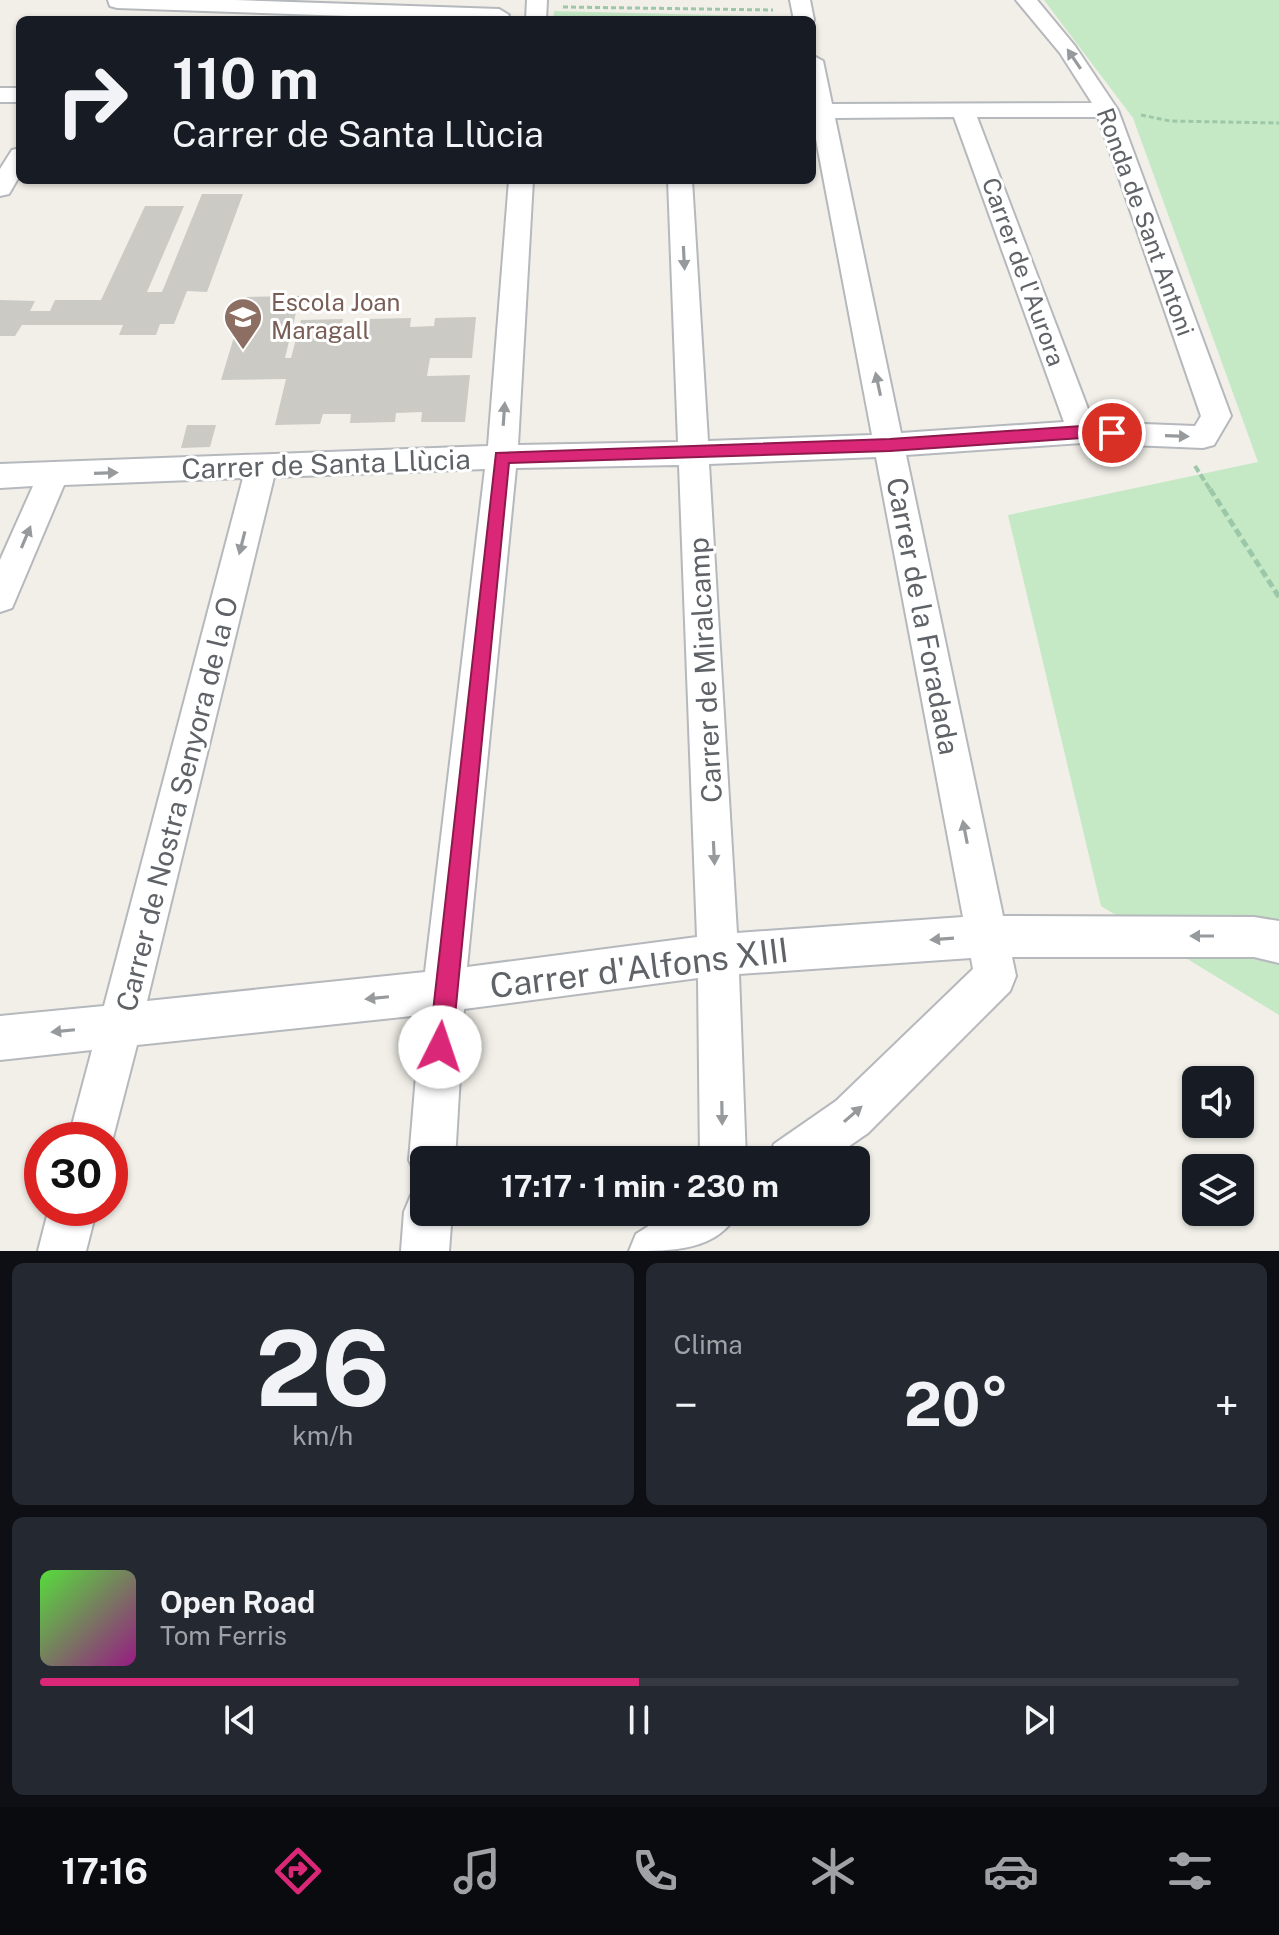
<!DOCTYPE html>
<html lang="es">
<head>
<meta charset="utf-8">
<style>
  body { margin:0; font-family:"Public Sans",sans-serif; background:#242831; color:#f1f3f6; height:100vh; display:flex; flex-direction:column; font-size:30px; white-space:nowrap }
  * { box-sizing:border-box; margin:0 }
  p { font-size:26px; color:#9ea1a6 }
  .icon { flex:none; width:44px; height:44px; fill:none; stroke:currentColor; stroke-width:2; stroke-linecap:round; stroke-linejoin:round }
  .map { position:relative; height:1251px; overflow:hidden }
  .details { display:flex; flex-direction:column; gap:12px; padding:12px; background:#0d0f14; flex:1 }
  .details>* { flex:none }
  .hud { position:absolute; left:16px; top:16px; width:800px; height:168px; border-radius:12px; box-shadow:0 2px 6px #0004; background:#171b24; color:#f1f3f6; overflow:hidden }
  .tools { position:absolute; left:1182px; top:1066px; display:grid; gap:16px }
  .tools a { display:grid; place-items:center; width:72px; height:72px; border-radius:12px; background:#171b24; box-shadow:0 2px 6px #0004; font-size:40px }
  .speed { position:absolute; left:24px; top:1122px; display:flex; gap:16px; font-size:40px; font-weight:700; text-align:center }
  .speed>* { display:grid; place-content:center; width:104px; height:104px; border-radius:50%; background:#171b24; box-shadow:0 2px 6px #0004; line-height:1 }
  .speed .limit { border:12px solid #d22; background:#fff; color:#111 }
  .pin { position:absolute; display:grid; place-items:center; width:68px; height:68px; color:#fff; margin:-34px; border:4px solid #fff; border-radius:50%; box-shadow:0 2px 8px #0007 }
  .me { position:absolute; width:88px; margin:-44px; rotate:4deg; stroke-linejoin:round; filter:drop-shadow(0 0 6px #0008) }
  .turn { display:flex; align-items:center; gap:28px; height:168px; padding:0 24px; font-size:36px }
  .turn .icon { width:104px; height:104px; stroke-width:2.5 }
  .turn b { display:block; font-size:56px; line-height:68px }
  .big { font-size:60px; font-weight:700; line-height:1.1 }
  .details .widget { flex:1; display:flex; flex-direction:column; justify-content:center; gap:12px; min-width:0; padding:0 28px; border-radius:12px; background:#242831 }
  .details .dial { align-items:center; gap:0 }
  .dial b { font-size:104px; line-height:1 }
  .song { display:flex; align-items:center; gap:24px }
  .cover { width:96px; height:96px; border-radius:12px; background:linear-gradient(135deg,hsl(110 70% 55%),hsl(310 70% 35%)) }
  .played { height:8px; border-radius:4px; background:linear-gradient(90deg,#db2777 50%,#363941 50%) }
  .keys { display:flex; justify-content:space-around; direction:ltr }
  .heat { display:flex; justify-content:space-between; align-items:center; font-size:44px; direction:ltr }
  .details .tiles { flex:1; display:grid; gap:12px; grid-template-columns:1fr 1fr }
  .widget:last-child { grid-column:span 2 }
  .trip { position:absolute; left:410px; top:1146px; width:460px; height:80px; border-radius:12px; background:#171b24; box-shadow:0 2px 6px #0004; font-weight:700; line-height:80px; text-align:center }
  .dock { display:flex; height:128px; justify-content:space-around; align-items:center; background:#090b0e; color:#9ea1a6 }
  .dock .icon { width:56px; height:56px }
  .dock .current { color:#db2777 }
  .dock b { font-size:36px; color:#f1f3f6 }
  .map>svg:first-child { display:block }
</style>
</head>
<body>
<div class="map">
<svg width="1279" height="1251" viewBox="0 0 1279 1251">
  <rect width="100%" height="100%" fill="#f1efe8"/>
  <!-- green -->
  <g fill="#c5e8c5">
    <path d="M 1044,0 L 1279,0 L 1279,1015 L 1101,906 L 1008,515 L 1258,462 L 1133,118 Z"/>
    <path d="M 554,11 L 790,17 L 791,20 L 553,20 Z"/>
  </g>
  <!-- building -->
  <g fill="#cccac5">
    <path d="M 202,194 L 243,194 L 207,292 L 187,291 L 174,324 L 160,324 L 156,335 L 119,335 L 123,325 L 22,325 L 15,336 L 0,336 L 0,300 L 35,301 L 30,311 L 50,311 L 55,300 L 101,300 L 145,206 L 184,206 L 147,292 L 162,292 Z"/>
    <path d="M 300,296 L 285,358 L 291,358 L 301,320 L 343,319 L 341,327 L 368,327 L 370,319 L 411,318 L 410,327 L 434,326 L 435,318 L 476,317 L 472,358 L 430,358 L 427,376 L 470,375 L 465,422 L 421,422 L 422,412 L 396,413 L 395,422 L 350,423 L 351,414 L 323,414 L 320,424 L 275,425 L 286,379 L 221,380 L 246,297 Z"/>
    <path d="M 187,425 L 216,425 L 210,447 L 181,448 Z"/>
  </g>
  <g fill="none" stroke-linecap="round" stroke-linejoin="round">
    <!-- street casing -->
    <g stroke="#b5b8bc" stroke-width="4">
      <g id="street">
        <path d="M 108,0 L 235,0 L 499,9 L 509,15 L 503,20 L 467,20 L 117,8 L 110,6 Z"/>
        <path d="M 527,0 L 547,0 L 546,20 L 526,20 Z"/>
        <path d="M 790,0 L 810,0 L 814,20 L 812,23 L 812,20 L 794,20 Z"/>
        <path d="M 1016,0 L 1037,0 L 1075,46 L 1118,110 L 1231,416 L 1214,445 L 1203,448 L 1082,443 L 906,455 L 1003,916 L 1254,917 L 1279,921 L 1279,963 L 1254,957 L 1012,957 L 1016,976 L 1010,991 L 868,1133 L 829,1160 L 767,1160 L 774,1144 L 836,1101 L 973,969 L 971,958 L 739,974 L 746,1160 L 700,1160 L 698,978 L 464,1009 L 455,1160 L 424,1160 L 424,1180 L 416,1176 L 409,1160 L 421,1015 L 137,1045 L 110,1149 L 110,1140 L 68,1140 L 92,1050 L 0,1060 L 0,1016 L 104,1006 L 243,478 L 64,485 L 12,608 L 0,612 L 0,560 L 33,486 L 0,488 L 0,464 L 488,446 L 509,180 L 533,180 L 518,445 L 678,442 L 668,180 L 692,180 L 708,441 L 872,435 L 812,118 L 812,55 L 823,61 L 832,104 L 1092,103 L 1060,53 ZM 954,117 L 1064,422 L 901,433 L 835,118 ZM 977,117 L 1098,117 L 1201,416 L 1195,426 L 1093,422 ZM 876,457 L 963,917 L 737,933 L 709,464 ZM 679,465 L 697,937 L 467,967 L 516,468 ZM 485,469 L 425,972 L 147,1001 L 274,477 Z"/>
        <rect x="0" y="88" width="20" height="14"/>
        <path d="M 20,148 L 20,175 L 9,194 L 0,196 L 0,169 L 12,150 Z"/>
        <path d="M 424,1190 L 424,1212 L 452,1212 L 449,1251 L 401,1251 L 404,1212 L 411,1195 Z"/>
        <path d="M 49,1208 L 97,1208 L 86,1251 L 38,1251 Z"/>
        <path d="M 671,1212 L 738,1212 C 718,1251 672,1251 629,1251 L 636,1234 Z"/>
      </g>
    </g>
    <!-- path-far2 -->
    <g stroke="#9cc7a9" stroke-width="3" stroke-dasharray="5 3" stroke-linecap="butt">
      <path d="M 563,7 L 773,10"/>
      <path d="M 1141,115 L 1170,121 L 1279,123"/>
    </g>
    <!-- path-far1 -->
    <path stroke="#9cc7a9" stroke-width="4" stroke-dasharray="7 3" stroke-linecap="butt" d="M 1195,466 L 1211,491"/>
    <!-- path -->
    <path stroke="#9cc7a9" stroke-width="5" stroke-dasharray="8 4" stroke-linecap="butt" d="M 1210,489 L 1279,597"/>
    <!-- street -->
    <use href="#street" fill="#fff" fill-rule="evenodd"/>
  </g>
  <!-- one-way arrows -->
  <defs><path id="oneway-solid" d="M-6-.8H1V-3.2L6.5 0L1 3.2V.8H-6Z" transform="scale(2)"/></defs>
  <g fill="#979a9d">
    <use href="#oneway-solid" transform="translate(1074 59) rotate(-124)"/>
    <use href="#oneway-solid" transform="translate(684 258) rotate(87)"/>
    <use href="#oneway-solid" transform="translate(878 384) rotate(-102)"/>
    <use href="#oneway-solid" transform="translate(504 414) rotate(-86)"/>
    <use href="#oneway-solid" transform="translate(1177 436) rotate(2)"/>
    <use href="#oneway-solid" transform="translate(106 473) rotate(-2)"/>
    <use href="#oneway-solid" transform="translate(26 537) rotate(-67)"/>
    <use href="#oneway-solid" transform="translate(242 543) rotate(104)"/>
    <use href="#oneway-solid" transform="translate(965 832) rotate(-101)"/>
    <use href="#oneway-solid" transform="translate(714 853) rotate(87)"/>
    <use href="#oneway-solid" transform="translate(1202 936) rotate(-180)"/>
    <use href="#oneway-solid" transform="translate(942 939) rotate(176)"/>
    <use href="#oneway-solid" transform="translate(377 998) rotate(174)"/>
    <use href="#oneway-solid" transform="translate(63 1031) rotate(174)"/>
    <use href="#oneway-solid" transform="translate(722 1113) rotate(89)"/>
    <use href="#oneway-solid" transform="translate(853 1114) rotate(-41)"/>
  </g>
  <!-- route -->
  <path fill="#db2777" stroke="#8e194d" stroke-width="2" d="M 1082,426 L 1112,427 L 1120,433 L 1112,439 L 1082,438 L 890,451 L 509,463 L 452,1047 L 449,1055 L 440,1059 L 432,1055 L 429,1047 L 496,453 L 890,439 Z"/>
  <!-- icons -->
  <defs>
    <g id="school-pin" transform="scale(2)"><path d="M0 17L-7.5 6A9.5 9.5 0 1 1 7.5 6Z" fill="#8d6e63" stroke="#fff"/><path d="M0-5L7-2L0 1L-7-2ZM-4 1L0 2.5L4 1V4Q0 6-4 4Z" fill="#fff"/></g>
  </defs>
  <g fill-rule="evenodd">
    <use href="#school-pin" x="243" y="317"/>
  </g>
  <g text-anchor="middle" stroke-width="6" stroke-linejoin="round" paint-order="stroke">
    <!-- far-street labels -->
    <g font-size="24" fill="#5f6368" stroke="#fff">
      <text transform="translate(1145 222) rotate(70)" y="8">Ronda de Sant Antoni</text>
      <text transform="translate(1023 272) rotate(70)" y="8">Carrer de l'Aurora</text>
    </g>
    <!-- far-education labels -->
    <g font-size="24" fill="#785e54" stroke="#fff" text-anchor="start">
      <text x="271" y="311">Escola Joan<tspan x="271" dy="28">Maragall</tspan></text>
    </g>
    <!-- street labels -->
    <g font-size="28" fill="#5f6368" stroke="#fff">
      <text transform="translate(326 464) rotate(-2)" y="10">Carrer de Santa Llùcia</text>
      <text transform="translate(923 616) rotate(79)" y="10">Carrer de la Foradada</text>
      <text transform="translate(705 670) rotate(-93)" y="10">Carrer de Miralcamp</text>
      <text transform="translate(177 804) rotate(-76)" y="10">Carrer de Nostra Senyora de la O</text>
    </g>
    <!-- near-street labels -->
    <g font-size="34" fill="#5f6368" stroke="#fff">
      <text transform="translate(639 968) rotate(-7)" y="12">Carrer d'Alfons XIII</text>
    </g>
  </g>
</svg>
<div class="tools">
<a><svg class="icon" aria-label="sound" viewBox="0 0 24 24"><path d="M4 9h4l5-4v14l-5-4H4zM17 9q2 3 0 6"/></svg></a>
<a><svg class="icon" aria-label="layers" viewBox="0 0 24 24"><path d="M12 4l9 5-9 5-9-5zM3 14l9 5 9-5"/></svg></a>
</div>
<div class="speed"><div class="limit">30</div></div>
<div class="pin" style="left:1112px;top:433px;background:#d93025"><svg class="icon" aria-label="arrive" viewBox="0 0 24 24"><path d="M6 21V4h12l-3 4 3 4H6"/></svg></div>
<svg class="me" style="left:440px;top:1047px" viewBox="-20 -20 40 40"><circle r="19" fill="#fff"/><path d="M0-13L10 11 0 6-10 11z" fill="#db2777"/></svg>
<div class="trip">17:17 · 1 min · 230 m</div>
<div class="hud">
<div class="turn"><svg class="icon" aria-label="right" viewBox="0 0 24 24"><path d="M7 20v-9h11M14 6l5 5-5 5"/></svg><div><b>110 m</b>Carrer de Santa Llùcia</div></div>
</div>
</div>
<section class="details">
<div class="tiles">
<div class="widget dial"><b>26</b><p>km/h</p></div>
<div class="widget"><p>Clima</p>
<div class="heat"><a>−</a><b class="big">20°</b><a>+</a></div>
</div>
<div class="widget">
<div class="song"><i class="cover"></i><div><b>Open Road</b><p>Tom Ferris</p></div></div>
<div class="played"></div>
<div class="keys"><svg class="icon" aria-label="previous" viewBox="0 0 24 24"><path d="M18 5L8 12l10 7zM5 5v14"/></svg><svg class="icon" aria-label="pause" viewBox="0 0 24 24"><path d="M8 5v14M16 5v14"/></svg><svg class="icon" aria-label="next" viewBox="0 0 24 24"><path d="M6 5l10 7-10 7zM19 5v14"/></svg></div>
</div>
</div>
</section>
<nav class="dock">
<b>17:16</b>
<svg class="icon current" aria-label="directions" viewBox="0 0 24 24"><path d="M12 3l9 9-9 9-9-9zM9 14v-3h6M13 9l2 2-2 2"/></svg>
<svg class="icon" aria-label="music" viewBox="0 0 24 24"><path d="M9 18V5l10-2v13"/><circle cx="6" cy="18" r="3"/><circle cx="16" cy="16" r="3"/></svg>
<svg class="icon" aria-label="phone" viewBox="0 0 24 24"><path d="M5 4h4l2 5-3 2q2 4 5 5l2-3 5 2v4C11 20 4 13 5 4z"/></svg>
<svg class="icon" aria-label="climate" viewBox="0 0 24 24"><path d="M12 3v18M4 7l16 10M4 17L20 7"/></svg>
<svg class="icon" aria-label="car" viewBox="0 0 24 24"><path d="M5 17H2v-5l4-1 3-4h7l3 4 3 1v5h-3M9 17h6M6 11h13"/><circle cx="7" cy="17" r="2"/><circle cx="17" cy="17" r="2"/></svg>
<svg class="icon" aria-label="filters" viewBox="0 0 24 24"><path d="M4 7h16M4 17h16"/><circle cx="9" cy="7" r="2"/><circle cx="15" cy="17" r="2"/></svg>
</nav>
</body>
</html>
